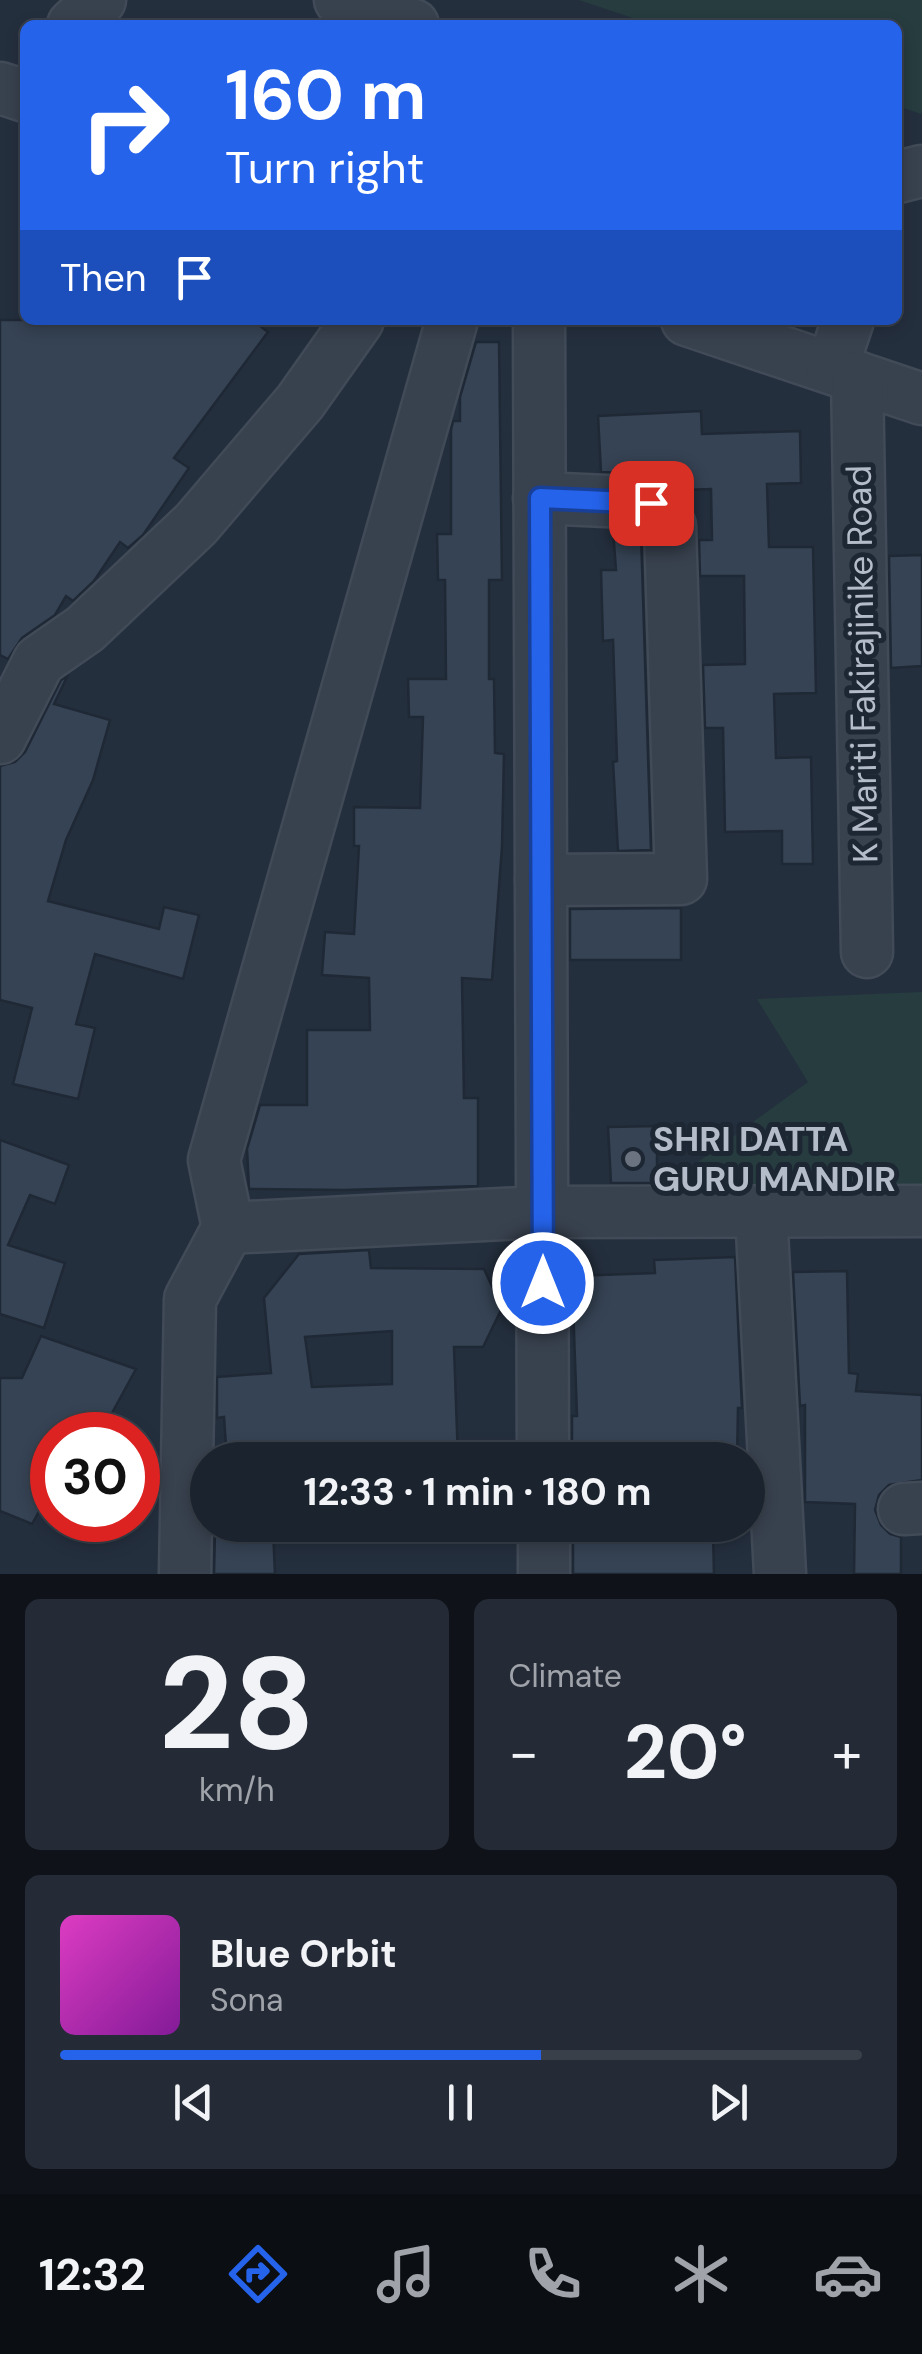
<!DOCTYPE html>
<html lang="en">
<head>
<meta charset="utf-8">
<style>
  body { margin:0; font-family:"DM Sans",sans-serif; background:#242b36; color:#f1f3f6; height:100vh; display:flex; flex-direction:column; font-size:38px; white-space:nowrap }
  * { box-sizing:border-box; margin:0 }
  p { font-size:32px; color:#a0a4aa }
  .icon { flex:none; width:55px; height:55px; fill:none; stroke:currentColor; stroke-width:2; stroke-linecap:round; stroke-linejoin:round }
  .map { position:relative; height:1574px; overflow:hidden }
  .details { display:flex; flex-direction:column; gap:25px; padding:25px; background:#0f1319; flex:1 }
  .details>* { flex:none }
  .banner { position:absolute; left:20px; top:20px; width:882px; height:305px; border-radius:15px; box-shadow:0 5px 15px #0003,0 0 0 2px #39404a; background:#2563eb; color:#fff; overflow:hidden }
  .speed { position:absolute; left:30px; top:1412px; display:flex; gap:20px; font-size:50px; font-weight:700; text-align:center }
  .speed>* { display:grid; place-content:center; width:130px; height:130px; border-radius:50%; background:#1b232e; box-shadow:0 5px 15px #0003,0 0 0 2px #39404a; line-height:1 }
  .speed .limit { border:15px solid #d22; background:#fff; color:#111 }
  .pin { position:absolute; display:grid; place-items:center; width:85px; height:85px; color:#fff; margin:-42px; border-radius:20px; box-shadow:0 5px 15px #0006 }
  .me { position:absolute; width:110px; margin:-55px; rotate:0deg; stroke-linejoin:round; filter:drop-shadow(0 0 8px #0008) }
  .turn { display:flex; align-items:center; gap:35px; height:210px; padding:0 40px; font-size:45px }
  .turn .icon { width:130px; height:130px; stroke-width:2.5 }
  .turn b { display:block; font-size:70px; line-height:85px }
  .then { display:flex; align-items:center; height:95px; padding:0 40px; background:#0003; gap:20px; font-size:38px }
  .big { font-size:75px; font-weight:700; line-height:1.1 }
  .details .card { flex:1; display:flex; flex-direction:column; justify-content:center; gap:15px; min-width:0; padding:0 35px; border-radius:15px; background:#242b36 }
  .details .dial { align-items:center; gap:0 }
  .dial b { font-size:130px; line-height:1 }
  .song { display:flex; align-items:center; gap:30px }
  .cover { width:120px; height:120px; border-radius:15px; background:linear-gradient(135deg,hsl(310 70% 55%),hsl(290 70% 35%)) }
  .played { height:10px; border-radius:5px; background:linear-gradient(90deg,#2563eb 60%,#39404a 60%) }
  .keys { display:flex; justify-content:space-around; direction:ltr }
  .heat { display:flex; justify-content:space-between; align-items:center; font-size:55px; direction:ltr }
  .details .tiles { flex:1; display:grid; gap:25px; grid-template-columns:1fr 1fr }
  .card:last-child { grid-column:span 2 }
  .trip { position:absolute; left:190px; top:1442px; width:575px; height:100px; border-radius:50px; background:#1b232e; box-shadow:0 5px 15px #0003,0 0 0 2px #39404a; font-weight:700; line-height:100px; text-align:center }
  .tab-bar { display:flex; height:160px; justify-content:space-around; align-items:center; background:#0b0e12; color:#a0a4aa }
  .tab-bar .icon { width:70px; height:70px }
  .tab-bar .on { color:#2563eb }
  .tab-bar b { font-size:45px; color:#f1f3f6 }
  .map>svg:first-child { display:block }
</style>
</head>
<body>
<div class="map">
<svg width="922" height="1574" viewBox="0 0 922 1574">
  <rect width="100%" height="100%" fill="#242f3e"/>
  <!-- green -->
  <g fill="#263c3f">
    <path d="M 579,0 L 922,0 L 922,111 L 921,114 L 898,106 L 898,25 L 654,25 Z"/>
    <path d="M 922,992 L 922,1192 L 657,1192 L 808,1082 L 757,999 Z"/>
  </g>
  <!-- building -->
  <g fill="#364354" stroke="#1f2835" stroke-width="2.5" fill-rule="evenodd">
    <path d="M 0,320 L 252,320 L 268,332 L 174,458 L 189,468 L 143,535 L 128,548 L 120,542 L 94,581 L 73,601 L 66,596 L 55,615 L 22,638 L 8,659 L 0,655 Z"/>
    <path d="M 476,342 L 499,342 L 502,580 L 489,580 L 489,679 L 494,679 L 495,753 L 504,754 L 502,847 L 492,980 L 462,978 L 464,1098 L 478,1098 L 478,1186 L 344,1190 L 249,1189 L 247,1149 L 260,1105 L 307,1105 L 307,1030 L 370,1030 L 369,978 L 322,975 L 325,932 L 354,934 L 359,846 L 354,846 L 354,807 L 420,808 L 423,717 L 409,717 L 408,679 L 446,679 L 445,580 L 438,580 L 437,534 L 451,534 L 451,430 L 453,421 L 460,421 L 460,397 Z"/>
    <path d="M 701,411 L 702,434 L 800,431 L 801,483 L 767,484 L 769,547 L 813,547 L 816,693 L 774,694 L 776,758 L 811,757 L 813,864 L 782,864 L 782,831 L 725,832 L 723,728 L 705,728 L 703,665 L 745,664 L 744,576 L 700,576 L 699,540 L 712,540 L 711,489 L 683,490 L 674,482 L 653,474 L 601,472 L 598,416 Z"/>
    <path d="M 613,530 L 641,533 L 651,850 L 618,851 L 613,762 L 617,761 L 613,640 L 603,641 L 601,570 L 616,570 Z"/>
    <path d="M 922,555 L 922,666 L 891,668 L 889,556 Z"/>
    <path d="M 67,677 L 54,704 L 110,720 L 93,780 L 66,840 L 48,901 L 159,929 L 164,907 L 199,915 L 183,979 L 95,954 L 76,1024 L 95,1028 L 78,1099 L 13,1084 L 32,1008 L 0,1000 L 0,766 L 15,762 L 25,752 L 61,680 Z"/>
    <path d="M 681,908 L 681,960 L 570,960 L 570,909 Z"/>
    <path d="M 657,1126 L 657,1183 L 611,1183 L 608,1127 Z"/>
    <path d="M 0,1140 L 69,1165 L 55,1204 L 30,1195 L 8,1245 L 65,1263 L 44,1328 L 0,1314 Z"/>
    <path d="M 369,1250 L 371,1268 L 484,1269 L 502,1308 L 483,1347 L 454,1347 L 458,1460 L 227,1460 L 224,1417 L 217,1418 L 217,1377 L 271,1373 L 264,1298 L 299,1254 ZM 392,1331 L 392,1384 L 312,1387 L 305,1337 Z"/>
    <path d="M 735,1257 L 742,1408 L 738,1408 L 737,1460 L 572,1460 L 572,1416 L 577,1416 L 572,1276 L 655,1273 L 654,1260 Z"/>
    <path d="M 847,1271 L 849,1373 L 858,1374 L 856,1391 L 922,1395 L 922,1480 L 889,1485 L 879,1495 L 875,1510 L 881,1525 L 890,1534 L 901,1537 L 901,1574 L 854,1574 L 855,1504 L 805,1502 L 805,1405 L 800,1406 L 793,1272 Z"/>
    <path d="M 41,1336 L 136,1369 L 100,1435 L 52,1435 L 52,1488 L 32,1524 L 0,1511 L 0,1378 L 22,1378 Z"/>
    <path d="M 273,1529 L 275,1574 L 214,1574 L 215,1531 Z"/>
    <path d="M 713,1532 L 714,1574 L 573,1574 L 573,1534 Z"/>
  </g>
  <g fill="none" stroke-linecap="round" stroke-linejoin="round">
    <!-- minor casing -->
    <g stroke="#414a57" stroke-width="55">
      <g id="minor">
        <path d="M 340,0 L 413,25"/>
        <path d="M 73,25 L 100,0"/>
        <path d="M 0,88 L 25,96"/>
        <path d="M 898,177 L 922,171"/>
        <path d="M 539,320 L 543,1460"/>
        <path d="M 687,320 L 922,399"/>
        <path d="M 832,368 L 848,320"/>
        <path d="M 857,377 L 867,952"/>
        <path d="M 539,498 L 651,503 L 662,508 L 670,526 L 681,879 L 541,880"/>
        <path d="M 0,738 L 39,661 L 85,629 L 196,524 L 300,402 L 358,320"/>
        <path d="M 761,1212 L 780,1574"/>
        <path d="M 228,1228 L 542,1212 L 922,1211"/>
        <path d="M 904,1509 L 922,1508"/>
        <path d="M 544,1525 L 544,1574"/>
        <path d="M 185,1574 L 190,1299 L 228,1228 L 214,1160 L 452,320"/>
      </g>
    </g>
    <!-- minor -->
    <use href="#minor" stroke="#38414e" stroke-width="50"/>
  </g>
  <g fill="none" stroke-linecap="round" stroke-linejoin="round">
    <!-- route casing -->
    <g stroke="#184099" stroke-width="25">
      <path id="route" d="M 543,1283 L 540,498 L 651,503"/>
    </g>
    <!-- route -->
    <use href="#route" stroke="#2563eb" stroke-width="18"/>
  </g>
  <!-- markers -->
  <circle fill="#6b7280" stroke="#1d2633" stroke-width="4" cx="633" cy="1159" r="10"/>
  <g text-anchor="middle" stroke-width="10" stroke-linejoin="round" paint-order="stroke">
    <!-- street labels -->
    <g font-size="35" fill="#b4bcc9" stroke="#1d2633">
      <text transform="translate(862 664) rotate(-91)" y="12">K Mariti Fakirajinike Road</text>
    </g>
    <!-- poi labels -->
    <g font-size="35" font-weight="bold" fill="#b4bcc9" stroke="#1d2633" text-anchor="start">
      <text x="653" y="1151">SHRI DATTA<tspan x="653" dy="40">GURU MANDIR</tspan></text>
    </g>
  </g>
</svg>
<div class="speed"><div class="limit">30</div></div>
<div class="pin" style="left:651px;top:503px;background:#d93025"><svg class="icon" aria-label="arrive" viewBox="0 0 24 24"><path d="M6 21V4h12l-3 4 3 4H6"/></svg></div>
<svg class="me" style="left:543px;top:1283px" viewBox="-20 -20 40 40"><circle r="17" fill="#2563eb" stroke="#fff" stroke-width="3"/><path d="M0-11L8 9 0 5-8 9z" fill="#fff"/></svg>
<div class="trip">12:33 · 1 min · 180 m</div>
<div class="banner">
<div class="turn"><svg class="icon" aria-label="right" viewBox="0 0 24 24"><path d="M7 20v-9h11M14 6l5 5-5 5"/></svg><div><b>160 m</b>Turn right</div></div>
<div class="then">Then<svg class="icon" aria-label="arrive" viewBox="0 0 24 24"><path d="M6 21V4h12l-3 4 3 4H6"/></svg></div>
</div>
</div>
<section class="details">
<div class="tiles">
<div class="card dial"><b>28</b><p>km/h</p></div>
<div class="card"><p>Climate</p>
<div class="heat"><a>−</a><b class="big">20°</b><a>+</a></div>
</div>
<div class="card">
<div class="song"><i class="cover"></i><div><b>Blue Orbit</b><p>Sona</p></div></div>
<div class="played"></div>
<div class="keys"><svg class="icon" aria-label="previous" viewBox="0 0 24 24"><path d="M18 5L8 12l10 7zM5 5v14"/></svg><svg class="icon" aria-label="pause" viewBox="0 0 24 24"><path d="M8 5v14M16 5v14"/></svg><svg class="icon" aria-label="next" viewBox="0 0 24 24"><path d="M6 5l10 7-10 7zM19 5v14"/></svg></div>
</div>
</div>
</section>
<nav class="tab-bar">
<b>12:32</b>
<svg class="icon on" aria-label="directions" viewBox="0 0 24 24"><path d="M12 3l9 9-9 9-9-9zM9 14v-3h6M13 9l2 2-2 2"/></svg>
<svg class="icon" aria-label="music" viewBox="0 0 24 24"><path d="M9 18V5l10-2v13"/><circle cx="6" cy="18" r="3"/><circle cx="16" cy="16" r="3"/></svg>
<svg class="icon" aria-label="phone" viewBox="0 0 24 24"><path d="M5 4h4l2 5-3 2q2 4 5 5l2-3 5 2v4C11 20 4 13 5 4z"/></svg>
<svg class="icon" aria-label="climate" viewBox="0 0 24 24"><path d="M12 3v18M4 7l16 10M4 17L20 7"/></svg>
<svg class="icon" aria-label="car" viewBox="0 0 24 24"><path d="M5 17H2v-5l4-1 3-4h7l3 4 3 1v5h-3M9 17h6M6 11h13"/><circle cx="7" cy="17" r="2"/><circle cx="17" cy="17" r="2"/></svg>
</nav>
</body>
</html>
